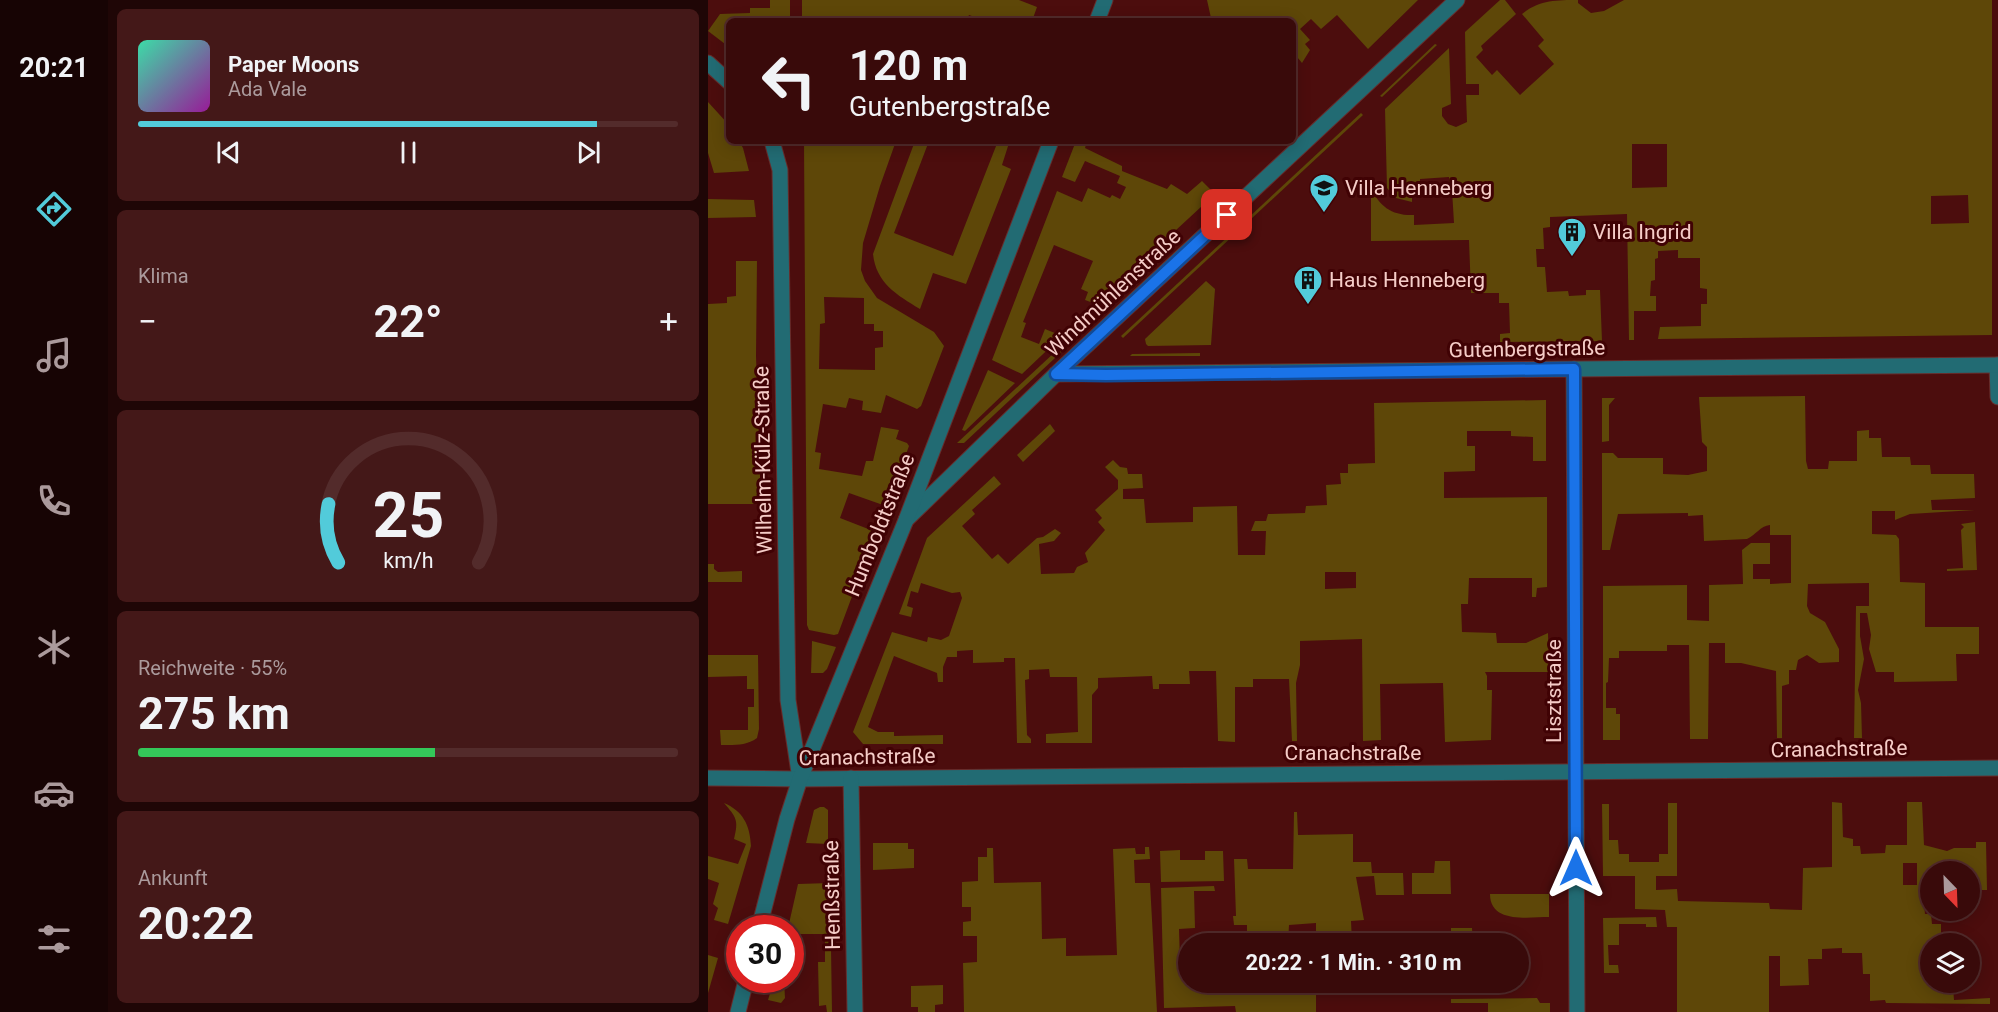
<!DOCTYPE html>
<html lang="de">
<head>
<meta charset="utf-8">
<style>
  body { margin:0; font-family:Roboto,sans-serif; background:#441818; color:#f1f3f6; height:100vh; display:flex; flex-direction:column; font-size:22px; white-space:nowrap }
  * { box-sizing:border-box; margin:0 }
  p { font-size:20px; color:#ab9a9c }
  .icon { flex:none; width:33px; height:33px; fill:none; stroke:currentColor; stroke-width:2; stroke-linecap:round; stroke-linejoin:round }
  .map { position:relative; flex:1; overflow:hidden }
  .drawer { display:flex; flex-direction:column; gap:9px; padding:9px; background:#1f0606; width:600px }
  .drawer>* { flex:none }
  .top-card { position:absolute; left:18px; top:18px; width:570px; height:126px; border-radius:9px; box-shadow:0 3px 15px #0003,0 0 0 2px #532b2b; background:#390a0a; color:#f1f3f6; overflow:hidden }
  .needle { width:39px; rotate:157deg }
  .fabs { position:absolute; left:1212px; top:861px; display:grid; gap:12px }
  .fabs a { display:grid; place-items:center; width:60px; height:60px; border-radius:50%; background:#390a0a; box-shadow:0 3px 15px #0003,0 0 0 2px #532b2b; font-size:30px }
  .speed { position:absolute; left:18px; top:915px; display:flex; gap:12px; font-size:30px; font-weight:700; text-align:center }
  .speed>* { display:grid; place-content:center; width:78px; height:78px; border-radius:50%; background:#390a0a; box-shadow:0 3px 15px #0003,0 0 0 2px #532b2b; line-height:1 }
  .speed .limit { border:9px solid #d22; background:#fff; color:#111 }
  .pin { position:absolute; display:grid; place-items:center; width:51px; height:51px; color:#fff; margin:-26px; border-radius:12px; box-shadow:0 3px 9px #0006 }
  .me { position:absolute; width:66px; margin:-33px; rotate:0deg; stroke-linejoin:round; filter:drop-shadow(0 0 4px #0008) }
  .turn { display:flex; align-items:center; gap:21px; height:126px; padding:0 24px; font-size:27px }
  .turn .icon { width:78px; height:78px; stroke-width:2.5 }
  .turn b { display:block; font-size:42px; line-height:51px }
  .big { font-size:45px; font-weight:700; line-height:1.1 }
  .drawer .card { flex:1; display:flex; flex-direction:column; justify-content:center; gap:9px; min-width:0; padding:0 21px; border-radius:9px; background:#441818 }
  .drawer .dial { align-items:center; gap:0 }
  .dial svg { height:156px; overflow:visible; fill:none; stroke:#532b2b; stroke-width:7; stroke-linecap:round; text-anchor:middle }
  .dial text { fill:#f1f3f6; stroke:none }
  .song { display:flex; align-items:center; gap:18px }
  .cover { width:72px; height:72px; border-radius:9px; background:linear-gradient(135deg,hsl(160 70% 55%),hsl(300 70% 35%)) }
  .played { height:6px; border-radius:3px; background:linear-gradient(90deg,#52cbda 85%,#532b2b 85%) }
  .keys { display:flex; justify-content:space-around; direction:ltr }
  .heat { display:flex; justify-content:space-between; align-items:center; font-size:33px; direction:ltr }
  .charge { height:9px; border-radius:4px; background:linear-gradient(90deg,#34c759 55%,#532b2b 0) }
  .trip { position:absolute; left:470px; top:933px; width:351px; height:60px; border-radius:30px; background:#390a0a; box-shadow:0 3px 15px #0003,0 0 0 2px #532b2b; font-weight:700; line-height:60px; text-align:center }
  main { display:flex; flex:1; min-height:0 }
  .dock { display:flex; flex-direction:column; width:108px; justify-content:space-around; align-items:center; background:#170404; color:#ab9a9c }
  .dock .icon { width:42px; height:42px }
  .dock .active { color:#52cbda }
  .dock b { font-size:27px; color:#f1f3f6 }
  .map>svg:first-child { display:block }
</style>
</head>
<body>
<main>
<nav class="dock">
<b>20:21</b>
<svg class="icon active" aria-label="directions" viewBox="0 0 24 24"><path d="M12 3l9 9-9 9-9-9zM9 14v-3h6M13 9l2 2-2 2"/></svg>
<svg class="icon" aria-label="music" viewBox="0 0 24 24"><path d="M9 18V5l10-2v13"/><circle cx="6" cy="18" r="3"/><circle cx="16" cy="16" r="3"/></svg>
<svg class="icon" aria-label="phone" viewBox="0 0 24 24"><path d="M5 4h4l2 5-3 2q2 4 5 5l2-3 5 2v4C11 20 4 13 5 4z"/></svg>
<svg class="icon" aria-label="climate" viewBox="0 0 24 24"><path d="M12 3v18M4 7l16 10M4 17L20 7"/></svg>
<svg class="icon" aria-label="car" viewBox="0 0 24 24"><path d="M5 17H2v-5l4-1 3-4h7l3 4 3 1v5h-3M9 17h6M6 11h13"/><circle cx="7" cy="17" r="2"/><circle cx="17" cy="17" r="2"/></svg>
<svg class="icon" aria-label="filters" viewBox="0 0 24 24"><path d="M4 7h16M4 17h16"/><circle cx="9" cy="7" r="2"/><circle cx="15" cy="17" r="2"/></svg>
</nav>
<section class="drawer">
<div class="card">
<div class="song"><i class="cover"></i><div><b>Paper Moons</b><p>Ada Vale</p></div></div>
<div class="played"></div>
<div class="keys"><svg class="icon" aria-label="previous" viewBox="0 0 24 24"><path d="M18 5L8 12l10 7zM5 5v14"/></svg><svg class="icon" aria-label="pause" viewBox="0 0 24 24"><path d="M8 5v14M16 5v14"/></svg><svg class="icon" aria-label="next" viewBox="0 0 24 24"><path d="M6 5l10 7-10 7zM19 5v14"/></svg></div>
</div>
<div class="card"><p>Klima</p>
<div class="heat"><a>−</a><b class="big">22°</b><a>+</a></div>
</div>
<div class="card dial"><svg viewBox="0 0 100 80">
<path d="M14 69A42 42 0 1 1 86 69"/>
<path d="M14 69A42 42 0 0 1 9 39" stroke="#52cbda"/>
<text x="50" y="56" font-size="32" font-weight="700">25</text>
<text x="50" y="72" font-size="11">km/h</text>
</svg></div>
<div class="card"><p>Reichweite · 55%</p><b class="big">275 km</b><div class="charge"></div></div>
<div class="card"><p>Ankunft</p><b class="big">20:22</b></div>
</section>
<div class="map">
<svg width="1290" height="1012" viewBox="0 0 1290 1012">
  <rect width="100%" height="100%" fill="#4c0d0d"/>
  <!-- green -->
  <g fill="#5e4708" fill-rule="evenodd">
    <path d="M 62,0 L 82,0 L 82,21 L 21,21 L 21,47 L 0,31 L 12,14 L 42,13 L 42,8 L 62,8 Z"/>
    <path d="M 94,0 L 311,0 L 329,7 L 324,21 L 278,21 L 261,15 L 258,21 L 94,21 Z"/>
    <path d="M 499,0 L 710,0 L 660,49 L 629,15 L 613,29 L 603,19 L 592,29 L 602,40 L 597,44 L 602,50 L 594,63 L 585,52 L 585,21 L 514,21 L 513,17 L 503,18 Z"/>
    <path d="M 792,0 L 797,0 L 808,14 L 773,46 L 775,50 L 768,57 L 784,75 L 789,70 L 812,95 L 846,64 L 830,46 L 836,40 L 814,14 C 831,0 848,0 870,0 L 870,3 L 883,13 L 896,11 L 916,0 L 1284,0 L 1284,335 L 950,339 L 952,327 L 993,326 L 993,304 L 999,304 L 999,289 L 992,288 L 992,258 L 970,258 L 970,250 L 950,251 L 950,258 L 947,259 L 947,280 L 943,281 L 942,296 L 948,296 L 948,311 L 926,311 L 926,340 L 921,340 L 919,214 L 842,217 L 842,227 L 835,228 L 836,249 L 828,249 L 829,267 L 837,267 L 839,292 L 860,291 L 861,296 L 878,295 L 878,290 L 892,290 L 894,341 L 792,342 L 792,334 L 802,333 L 801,303 L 791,303 L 791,293 L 763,293 L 761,240 L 663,241 L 663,187 C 671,207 685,216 706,215 L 706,225 L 746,223 L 744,190 L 741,190 L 741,177 L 712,179 L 712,191 L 704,192 L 704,202 L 688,198 L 679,188 L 677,109 L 741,48 L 743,104 L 734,108 L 734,116 L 740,124 L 748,127 L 759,122 L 758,95 L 771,95 L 771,84 L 758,84 L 757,32 ZM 924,144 L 959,144 L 959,187 L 924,188 ZM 1260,195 L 1261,223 L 1223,224 L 1223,196 Z"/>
    <path d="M 727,44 L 729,45 L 674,97 L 672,96 Z"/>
    <path d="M 0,102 L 21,125 L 21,141 L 31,141 L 35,148 L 41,171 L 6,173 L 0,153 Z"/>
    <path d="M 653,113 L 655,115 L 415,338 L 413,336 Z"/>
    <path d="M 96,141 L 188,141 L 172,186 L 155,243 L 153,270 L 157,281 L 169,298 L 226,332 L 236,346 L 213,406 L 209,409 L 178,395 L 173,413 L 154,410 L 155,401 L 141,398 L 138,408 L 115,404 L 107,452 L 113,453 L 111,469 L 154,476 L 158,461 L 165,461 L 173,427 L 191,430 L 188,439 L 199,443 L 201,446 L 180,503 L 175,505 L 141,493 L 132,518 L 168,532 L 130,634 L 126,635 L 101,630 L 99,625 ZM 116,297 L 156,298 L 156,324 L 166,324 L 166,331 L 175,331 L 175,347 L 167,348 L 167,370 L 111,369 L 112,324 L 117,323 Z"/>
    <path d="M 207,141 L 221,141 L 186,233 L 245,256 L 290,141 L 300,141 L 301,143 L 294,165 L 303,169 L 258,284 L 225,273 L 212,309 C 189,295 168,283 165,254 Z"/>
    <path d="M 368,141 L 379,141 L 377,148 L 414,166 L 414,171 L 459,189 L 463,184 L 479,194 L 494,181 L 507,194 L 388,304 L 377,300 L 380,292 L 373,289 L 385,261 L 346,245 L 315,322 L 318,323 L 313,337 L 331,344 L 337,329 L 354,336 L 314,374 L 284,360 L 349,191 L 374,202 L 380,188 L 402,198 L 404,195 L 412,199 L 418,187 L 409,183 L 412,176 L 377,161 L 367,182 L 354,177 Z"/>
    <path d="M 0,199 L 46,200 L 48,217 L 0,218 Z"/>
    <path d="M 28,261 L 49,261 L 48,356 L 53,504 L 0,504 L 0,304 L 19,303 L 19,297 L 28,296 Z"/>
    <path d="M 498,281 L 507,289 L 503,345 L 440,346 L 438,344 L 437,339 Z"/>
    <path d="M 361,339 L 362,344 L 256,443 L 249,443 Z"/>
    <path d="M 492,353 L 492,356 L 422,356 L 424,354 Z"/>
    <path d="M 280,370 L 307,383 L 257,431 L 254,430 Z"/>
    <path d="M 1097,396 L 1098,461 L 1100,469 L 1120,469 L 1121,461 L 1149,461 L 1149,431 L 1161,430 L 1161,438 L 1173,438 L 1174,457 L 1202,457 L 1203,465 L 1222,465 L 1223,474 L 1266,474 L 1267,498 L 1223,500 L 1224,510 L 1267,510 L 1202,514 L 1187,520 L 1187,511 L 1164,511 L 1164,534 L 1188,535 L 1191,539 L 1192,582 L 1217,583 L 1217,627 L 1271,627 L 1271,654 L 1248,654 L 1249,681 L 1186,682 L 1186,672 L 1168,672 L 1161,649 L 1163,635 L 1159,613 L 1152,613 L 1152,636 L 1156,659 L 1150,690 L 1153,703 L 1154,738 L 1146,738 L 1148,606 L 1161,606 L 1161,583 L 1100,584 L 1099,606 L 1102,613 L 1117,622 L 1131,649 L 1131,662 L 1111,663 L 1099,655 L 1090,660 L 1088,670 L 1081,670 L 1081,684 L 1074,686 L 1074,738 L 1069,738 L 1068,671 L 1033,663 L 1017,663 L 1017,643 L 1001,643 L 1000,739 L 982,739 L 981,645 L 959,645 L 959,651 L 911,651 L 911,658 L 901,658 L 900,682 L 898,683 L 898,708 L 908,708 L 908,714 L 912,714 L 912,740 L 895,740 L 895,586 L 979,585 L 979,620 L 1001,621 L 1001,585 L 1035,584 L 1034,550 L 1043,543 L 1062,543 L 1062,564 L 1045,564 L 1045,579 L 1062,579 L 1062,584 L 1083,583 L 1083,535 L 1062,535 L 1062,525 C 1052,526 1048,535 1039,539 L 996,541 L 995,515 L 980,516 L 980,513 L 910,514 L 902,550 L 894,550 L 894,453 L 905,453 L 910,458 L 955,458 L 955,474 L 980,475 L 999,471 L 999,447 L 994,442 L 991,397 Z"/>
    <path d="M 894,398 L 907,398 L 901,405 L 901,441 L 894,442 Z"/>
    <path d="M 838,400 L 838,461 L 825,461 L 825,437 L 803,436 L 803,431 L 759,431 L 759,446 L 767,446 L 767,471 L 736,472 L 736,498 L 839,497 L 839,587 L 829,588 L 828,597 L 824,597 L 824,578 L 761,578 L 760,604 L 753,604 L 754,632 L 788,633 L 789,643 L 818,643 L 840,633 L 841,672 L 777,672 L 779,676 L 779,690 L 784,690 L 783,740 L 737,742 L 735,683 L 672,684 L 673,740 L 655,741 L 654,639 L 592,641 L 592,665 L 588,683 L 589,741 L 584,741 L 581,679 L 545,679 L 545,687 L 527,687 L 527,742 L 510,741 L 508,671 L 481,671 L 482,684 L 451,684 L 451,689 L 445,689 L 444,676 L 390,678 L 390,688 L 384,695 L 384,743 L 338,743 L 338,734 L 370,732 L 369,677 L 342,677 L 341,669 L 321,670 L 321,679 L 317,680 L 319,735 L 323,739 L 323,743 L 309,743 L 307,658 L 296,658 L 296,662 L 265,663 L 265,650 L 249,651 L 249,657 L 239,657 L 235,667 L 235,682 L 230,682 L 229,673 L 186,656 L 160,727 L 170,732 L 186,732 L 186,736 L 235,735 L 235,744 L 155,744 L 145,732 L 184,632 L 219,642 L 220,637 L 233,640 L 241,636 L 254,598 L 252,592 L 244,593 L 213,583 L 210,593 L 203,591 L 199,606 L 205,608 L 203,617 L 191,614 L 219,538 L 286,476 L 293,484 L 264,510 L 267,514 L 254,526 L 284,559 L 290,554 L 300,564 L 329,538 L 335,537 L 347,529 L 353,533 L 346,541 L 331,544 L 333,574 L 366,573 L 369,567 L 380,562 L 377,553 L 397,530 L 390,522 L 394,518 L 387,510 L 410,489 L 410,480 L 397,467 L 405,460 L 412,467 L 419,468 L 420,474 L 434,474 L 435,488 L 415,489 L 415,499 L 436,499 L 438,523 L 485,522 L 485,507 L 529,506 L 530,555 L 557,555 L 558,531 L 543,531 L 547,521 L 558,521 L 560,514 L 597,513 L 598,506 L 619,505 L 618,485 L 633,484 L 632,473 L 640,473 L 640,464 L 667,463 L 666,403 ZM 617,572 L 648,572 L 648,588 L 617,589 Z"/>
    <path d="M 342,424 L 347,431 L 315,462 L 309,455 Z"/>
    <path d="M 1267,522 L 1269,570 L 1239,571 L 1239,569 L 1255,568 L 1253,530 L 1256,527 L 1253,524 Z"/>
    <path d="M 0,564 L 6,564 L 6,569 L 10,572 L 34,571 L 34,582 L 0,582 Z"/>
    <path d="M 104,641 L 128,647 L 119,669 L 115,673 L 103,673 Z"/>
    <path d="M 0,655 L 50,655 L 51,729 L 49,738 C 38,746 26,745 13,745 L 12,730 L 40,730 L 40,707 L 46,707 L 46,689 L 39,689 L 39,676 L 0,677 Z"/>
    <path d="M 1124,802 L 1134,803 L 1135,837 L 1145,839 L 1145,846 L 1152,846 L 1153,854 L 1177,853 L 1178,845 L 1199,845 L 1199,802 L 1214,802 L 1216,845 L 1239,851 L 1246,848 L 1268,848 L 1268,842 L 1278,842 L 1279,890 L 1262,890 L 1262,872 L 1222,872 L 1222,902 L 1216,903 L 1217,914 L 1223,914 L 1224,924 L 1233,924 L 1233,936 L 1227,936 L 1227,943 L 1222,944 L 1222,982 L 1238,983 L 1239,987 L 1245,987 L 1246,1000 L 1282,998 L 1282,1004 L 1178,1003 L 1177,1000 L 1162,1001 L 1162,974 L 1155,974 L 1154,953 L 1134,953 L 1134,948 L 1114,949 L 1114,959 L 1100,959 L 1101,985 L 1072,986 L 1072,956 L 1061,956 L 1061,1012 L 969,1012 L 969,927 L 959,927 L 957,910 L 927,909 L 927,876 L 895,876 L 894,804 L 901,804 L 901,840 L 910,840 L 911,854 L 921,854 L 921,862 L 951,862 L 951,854 L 960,854 L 960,803 L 969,803 L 969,876 L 948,876 L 948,890 L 969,889 L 970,901 L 1061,903 L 1062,909 L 1094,910 L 1095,868 L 1124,867 ZM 1195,863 L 1209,863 L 1209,885 L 1195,885 Z"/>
    <path d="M 16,803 C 35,811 42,825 43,846 L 20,924 L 6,920 L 10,908 L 5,904 L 11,883 L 0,879 L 0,856 L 30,864 L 38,844 L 26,839 C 31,820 28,817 16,803 Z"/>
    <path d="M 112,807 L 116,807 L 120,810 L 120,844 L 98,843 L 106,810 Z"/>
    <path d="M 586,812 L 589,812 L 590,835 L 645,834 L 645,862 L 663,862 L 664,873 L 695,873 L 696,895 L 668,895 L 666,876 L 648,877 L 656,920 L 643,921 L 644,942 L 608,942 L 608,923 L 581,925 L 580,943 L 539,943 L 539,925 L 526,925 L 525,916 L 528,916 L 526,859 L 539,859 L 540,869 L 585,869 Z"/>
    <path d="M 165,843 L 200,843 L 200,849 L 206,849 L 206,868 L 165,870 Z"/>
    <path d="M 437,847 L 441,847 L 442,859 L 426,860 L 427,883 L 442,883 L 449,1012 L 256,1012 L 255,963 L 269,962 L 269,936 L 255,936 L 255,922 L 263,921 L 263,907 L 254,907 L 254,882 L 270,881 L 270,857 L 279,857 L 279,848 L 285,848 L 286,883 L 333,882 L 334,939 L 358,938 L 358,956 L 409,955 L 405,849 L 427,848 L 428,854 L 437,854 Z"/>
    <path d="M 472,850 L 472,860 L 497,860 L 497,851 L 515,851 L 516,881 L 453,882 L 452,851 Z"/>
    <path d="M 727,861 L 742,861 L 743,894 L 704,894 L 704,873 L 726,873 Z"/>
    <path d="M 122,883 L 124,1012 L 119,1012 L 118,1005 L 111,1006 L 110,962 L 117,962 L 117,934 L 83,934 L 82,928 L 80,928 L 90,884 Z"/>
    <path d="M 506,886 L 507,891 L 486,891 L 487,928 L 471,929 L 472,961 L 480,961 L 480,982 L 608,983 L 608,1012 L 528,1012 L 527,1006 L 456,1008 L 453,888 Z"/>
    <path d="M 782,894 L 841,894 L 841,917 C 821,917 782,924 782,894 Z"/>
    <path d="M 948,917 L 949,927 L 938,927 L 938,924 L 911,924 L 911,945 L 900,945 L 901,965 L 910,965 L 911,973 L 896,973 L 895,918 Z"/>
    <path d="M 743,928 L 764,928 L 765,943 L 743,943 Z"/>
    <path d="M 526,935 L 526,943 L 507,943 L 507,936 Z"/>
    <path d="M 0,955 L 10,958 L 0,993 Z"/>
    <path d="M 66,980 L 76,980 L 77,998 L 73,1003 L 60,1000 Z"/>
    <path d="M 235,985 L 235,1004 L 227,1005 L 227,1012 L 210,1012 L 210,1007 L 203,1007 L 203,986 Z"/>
    <path d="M 829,998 L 832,1003 L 842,1003 L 842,1012 L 780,1012 L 780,1003 L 743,1003 L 743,999 Z"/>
  </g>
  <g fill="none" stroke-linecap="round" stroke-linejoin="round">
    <!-- minor casing -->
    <g stroke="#672c2b" stroke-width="17">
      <g id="minor">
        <path d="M 0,63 L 21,82"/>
        <path d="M 64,141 L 72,170 L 80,700 L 92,779"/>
        <path d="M 1289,365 L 1290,397"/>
        <path d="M 866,369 L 869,1012"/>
        <path d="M 348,374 L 1290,365"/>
        <path d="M 198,520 L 348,374 L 749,0"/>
        <path d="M 0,778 L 92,779 L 1290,768"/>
        <path d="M 143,778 L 147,1012"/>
      </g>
    </g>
    <!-- tertiary casing -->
    <g stroke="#672c2b" stroke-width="17">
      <g id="tertiary">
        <path d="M 389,21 L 397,0"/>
        <path d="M 51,928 L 79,819 L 92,779 L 198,520 L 343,141"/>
        <path d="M 30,1012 L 38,980"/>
      </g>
    </g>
    <!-- minor -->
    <use href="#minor" stroke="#226b73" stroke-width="15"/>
    <!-- tertiary -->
    <use href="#tertiary" stroke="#226b73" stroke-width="15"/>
  </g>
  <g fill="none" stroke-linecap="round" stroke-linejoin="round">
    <!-- route casing -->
    <g stroke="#114b97" stroke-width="15">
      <path id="route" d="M 519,215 L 348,374 L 398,375 L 866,369 L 868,868"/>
    </g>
    <!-- route -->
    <use href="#route" stroke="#1a73e8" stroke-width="10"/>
  </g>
  <!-- icons -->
  <defs>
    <g id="school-pin" transform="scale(1.5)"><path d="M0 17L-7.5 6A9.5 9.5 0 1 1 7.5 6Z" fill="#52cbda" stroke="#400204"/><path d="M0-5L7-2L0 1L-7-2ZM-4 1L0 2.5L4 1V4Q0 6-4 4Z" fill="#111"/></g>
    <g id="building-pin" transform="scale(1.5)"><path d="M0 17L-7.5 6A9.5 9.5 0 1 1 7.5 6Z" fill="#52cbda" stroke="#400204"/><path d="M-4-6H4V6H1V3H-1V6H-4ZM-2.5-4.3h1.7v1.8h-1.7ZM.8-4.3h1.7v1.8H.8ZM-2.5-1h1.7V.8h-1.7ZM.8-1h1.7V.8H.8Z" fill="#111"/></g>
  </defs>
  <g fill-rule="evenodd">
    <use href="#school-pin" x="616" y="188"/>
    <use href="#building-pin" x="864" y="232"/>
    <use href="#building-pin" x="600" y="280"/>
  </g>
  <g text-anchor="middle" stroke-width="6" stroke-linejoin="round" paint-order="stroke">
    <!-- poi labels -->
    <g font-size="21" fill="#f5ccc7" stroke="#400204" text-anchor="start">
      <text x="637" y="195">Villa Henneberg</text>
      <text x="885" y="239">Villa Ingrid</text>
      <text x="621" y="287">Haus Henneberg</text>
    </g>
    <!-- street labels -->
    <g font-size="21" fill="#f5ccc7" stroke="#400204">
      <text transform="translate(405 293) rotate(-43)" y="7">Windmühlenstraße</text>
      <text transform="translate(819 349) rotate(-1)" y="7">Gutenbergstraße</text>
      <text transform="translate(55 460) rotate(-91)" y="7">Wilhelm-Külz-Straße</text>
      <text transform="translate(172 525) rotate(-68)" y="7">Humboldtstraße</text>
      <text transform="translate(846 691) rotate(-90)" y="7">Lisztstraße</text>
      <text transform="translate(1131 749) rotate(-1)" y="7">Cranachstraße</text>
      <text x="645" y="760">Cranachstraße</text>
      <text transform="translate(159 757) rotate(-1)" y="7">Cranachstraße</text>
      <text transform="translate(124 895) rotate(-91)" y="7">Henßstraße</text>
    </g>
  </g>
</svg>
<div class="fabs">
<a><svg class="needle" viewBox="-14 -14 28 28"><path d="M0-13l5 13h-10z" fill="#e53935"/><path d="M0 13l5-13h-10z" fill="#ab9a9c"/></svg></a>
<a><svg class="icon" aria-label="layers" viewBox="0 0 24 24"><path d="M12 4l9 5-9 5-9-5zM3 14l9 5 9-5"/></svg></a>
</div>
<div class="speed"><div class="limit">30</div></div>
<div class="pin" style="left:519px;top:215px;background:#d93025"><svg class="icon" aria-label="arrive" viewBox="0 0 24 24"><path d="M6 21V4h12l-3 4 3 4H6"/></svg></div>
<svg class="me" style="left:868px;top:868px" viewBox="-20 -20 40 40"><path d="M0-17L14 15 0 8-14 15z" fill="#1a73e8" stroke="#fff" stroke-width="4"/></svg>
<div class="trip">20:22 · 1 Min. · 310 m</div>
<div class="top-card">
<div class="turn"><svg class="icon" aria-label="left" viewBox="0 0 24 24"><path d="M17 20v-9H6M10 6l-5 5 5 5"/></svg><div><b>120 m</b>Gutenbergstraße</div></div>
</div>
</div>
</main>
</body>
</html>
